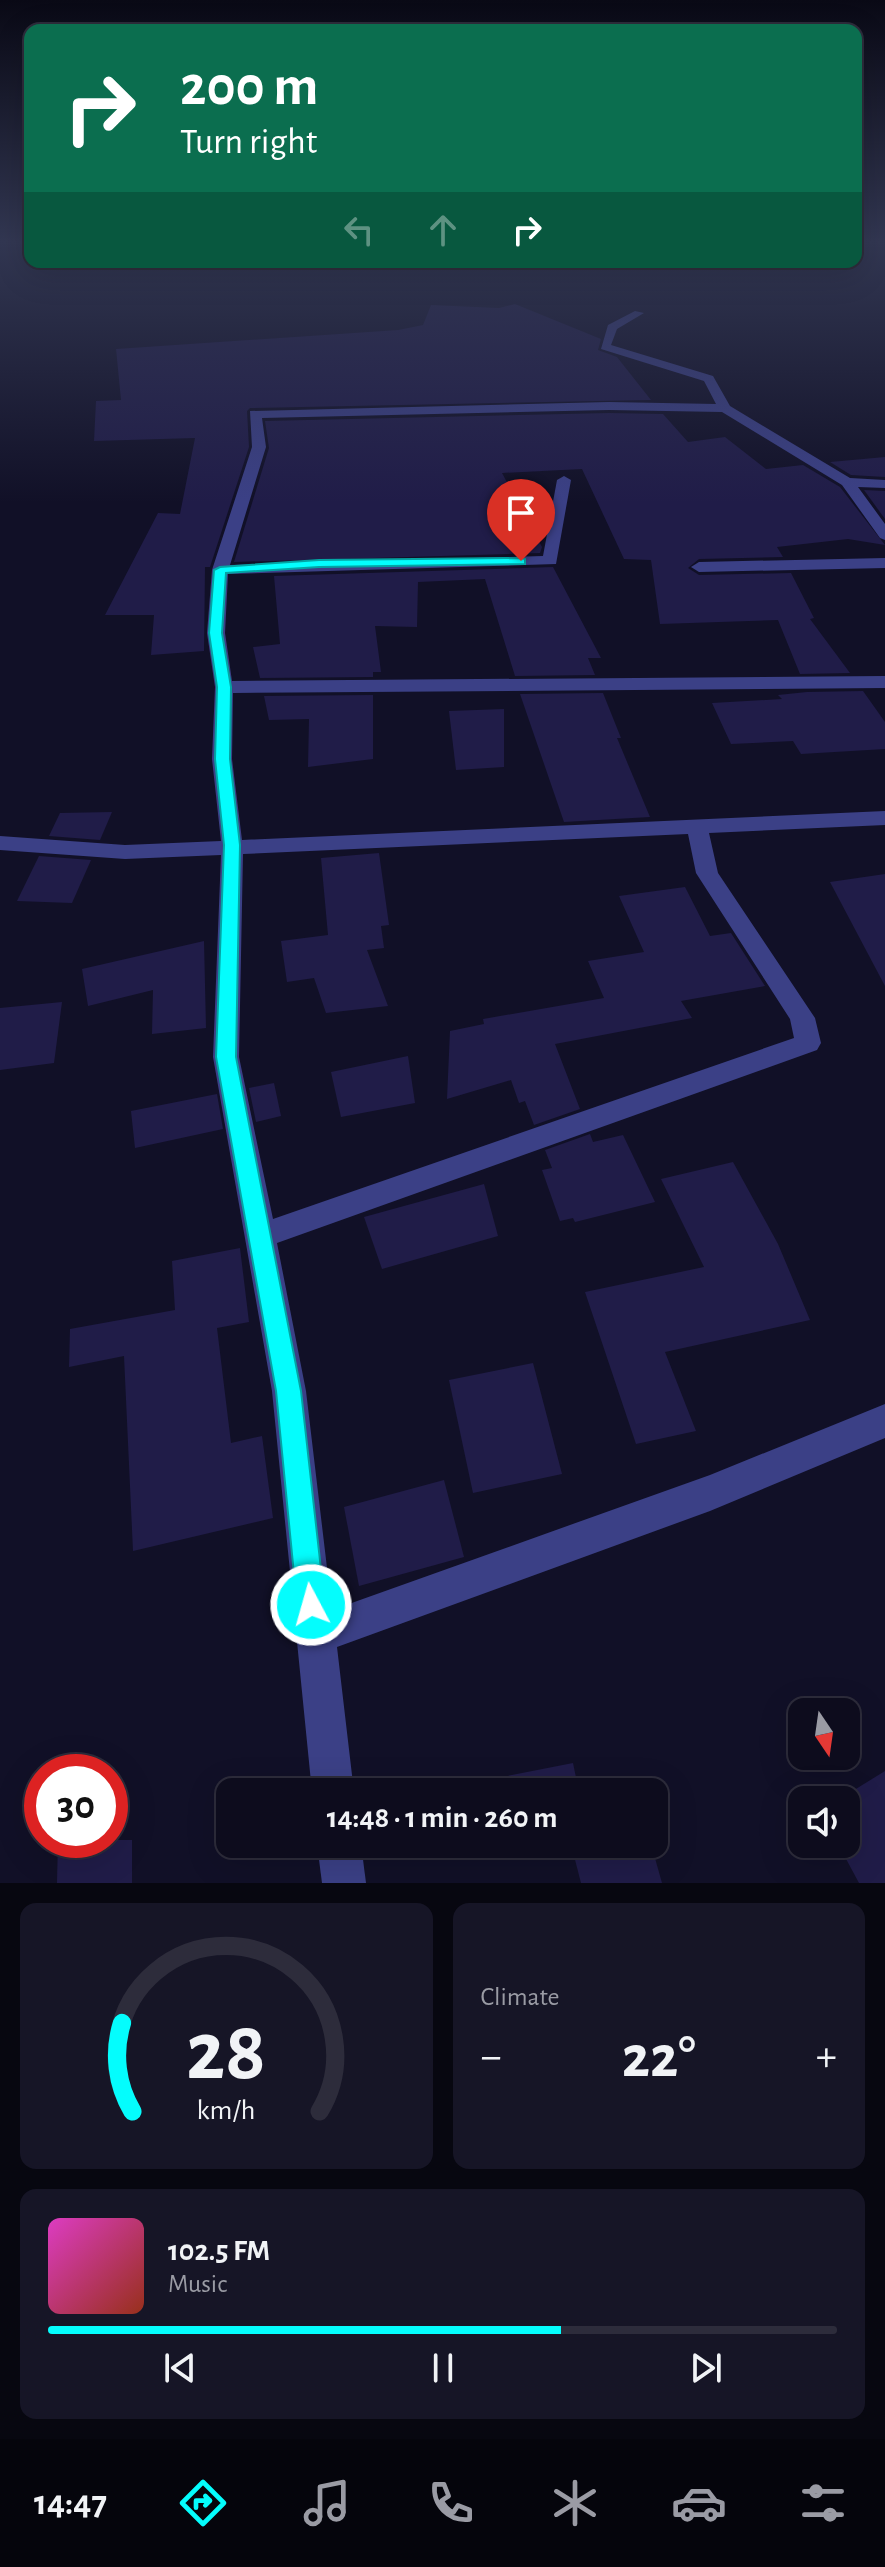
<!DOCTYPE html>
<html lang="en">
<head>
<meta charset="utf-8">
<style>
  body { margin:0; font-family:"Alegreya Sans",sans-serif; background:#161526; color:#f1f3f6; height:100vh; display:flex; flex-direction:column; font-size:30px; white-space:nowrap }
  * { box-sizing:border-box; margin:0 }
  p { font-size:26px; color:#9a9ba4 }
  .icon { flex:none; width:44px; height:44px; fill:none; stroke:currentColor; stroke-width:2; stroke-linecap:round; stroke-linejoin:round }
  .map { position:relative; height:1883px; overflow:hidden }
  .drawer { display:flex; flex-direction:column; gap:20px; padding:20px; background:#070710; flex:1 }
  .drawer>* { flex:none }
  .top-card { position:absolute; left:24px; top:24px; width:838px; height:244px; border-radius:16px; box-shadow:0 8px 32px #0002,0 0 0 2px #2d2c3b; background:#0b6e4f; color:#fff; overflow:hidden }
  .needle { width:52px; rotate:167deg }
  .controls { position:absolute; left:788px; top:1698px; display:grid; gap:16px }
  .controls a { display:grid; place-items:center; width:72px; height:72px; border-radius:16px; background:#0d0c1d; box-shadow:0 8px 32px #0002,0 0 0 2px #2d2c3b; font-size:40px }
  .speed { position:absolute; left:24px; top:1754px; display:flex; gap:16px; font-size:40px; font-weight:700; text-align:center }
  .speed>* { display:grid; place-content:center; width:104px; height:104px; border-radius:50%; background:#0d0c1d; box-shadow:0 8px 32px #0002,0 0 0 2px #2d2c3b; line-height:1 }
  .speed .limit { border:12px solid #d22; background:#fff; color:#111 }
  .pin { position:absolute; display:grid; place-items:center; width:68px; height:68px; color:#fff; margin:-82px -34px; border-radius:50% 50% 50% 0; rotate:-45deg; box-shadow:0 0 8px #0007 }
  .pin .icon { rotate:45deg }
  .me { position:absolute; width:88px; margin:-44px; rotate:354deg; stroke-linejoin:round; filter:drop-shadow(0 0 6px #0008) }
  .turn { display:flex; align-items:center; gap:28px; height:168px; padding:0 24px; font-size:36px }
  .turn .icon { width:104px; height:104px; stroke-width:2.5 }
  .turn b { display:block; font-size:56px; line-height:68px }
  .lanes { display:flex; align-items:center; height:76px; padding:0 24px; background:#0003; justify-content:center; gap:40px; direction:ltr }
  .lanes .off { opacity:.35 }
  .big { font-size:60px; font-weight:700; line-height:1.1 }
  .drawer .card { flex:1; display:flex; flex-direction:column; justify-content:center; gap:12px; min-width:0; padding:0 28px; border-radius:16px; background:#161526 }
  .drawer .dial { align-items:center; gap:0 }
  .dial svg { height:208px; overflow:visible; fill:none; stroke:#2d2c3b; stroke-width:7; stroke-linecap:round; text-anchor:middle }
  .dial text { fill:#f1f3f6; stroke:none }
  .song { display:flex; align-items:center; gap:24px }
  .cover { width:96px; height:96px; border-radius:12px; background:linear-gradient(135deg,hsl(310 70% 55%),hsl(10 70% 35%)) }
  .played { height:8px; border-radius:4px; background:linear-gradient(90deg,#04fdfd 65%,#2d2c3b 65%) }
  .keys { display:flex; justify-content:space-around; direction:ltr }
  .heat { display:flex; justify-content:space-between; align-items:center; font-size:44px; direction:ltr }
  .drawer .tiles { flex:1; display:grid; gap:20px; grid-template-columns:1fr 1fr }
  .card:last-child { grid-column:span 2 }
  .trip { position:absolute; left:216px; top:1778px; width:452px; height:80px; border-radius:16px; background:#0d0c1d; box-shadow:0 8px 32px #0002,0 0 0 2px #2d2c3b; font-weight:700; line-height:80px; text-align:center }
  .dock { display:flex; height:128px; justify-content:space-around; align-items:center; background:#05050c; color:#9a9ba4 }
  .dock .icon { width:56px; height:56px }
  .dock .current { color:#04fdfd }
  .dock b { font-size:36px; color:#f1f3f6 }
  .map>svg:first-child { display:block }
</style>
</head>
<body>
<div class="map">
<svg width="885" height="1883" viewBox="0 0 885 1883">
  <rect width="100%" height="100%" fill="#111027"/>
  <!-- building -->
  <g fill="#201c48">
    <path d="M 515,304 L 601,339 L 598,350 L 617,357 L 651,400 L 250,408 L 247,411 L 249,447 L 210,567 L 205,567 L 204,651 L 151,655 L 154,615 L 105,615 L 158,513 L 180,514 L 195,438 L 94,441 L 96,401 L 121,400 L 116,349 L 398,330 L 423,325 L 431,305 L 499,308 Z"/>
    <path d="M 609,413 L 663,414 L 688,442 L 725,437 L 766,469 L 803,465 L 840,487 L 885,545 L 848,539 L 777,547 L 783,557 L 699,559 L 688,568 L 699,575 L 791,573 L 814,618 L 810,619 L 850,673 L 800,674 L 778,620 L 660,624 L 651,560 L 624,559 L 582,469 L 502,473 L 542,547 L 540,553 L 234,562 L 269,448 L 265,421 Z"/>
    <path d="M 885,457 L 885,477 L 851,475 L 830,462 Z"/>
    <path d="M 864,490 L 885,491 L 885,519 Z"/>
    <path d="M 553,567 L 601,658 L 588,658 L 595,675 L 515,676 L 485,579 L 418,582 L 417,627 L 375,626 L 381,672 L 373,672 L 373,677 L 260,678 L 253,647 L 280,644 L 274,576 Z"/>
    <path d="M 863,691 L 885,722 L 885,749 L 801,754 L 793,741 L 731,744 L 712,703 L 782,699 L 778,695 L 807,692 Z"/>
    <path d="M 603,693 L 621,738 L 617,738 L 650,817 L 564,822 L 520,694 Z"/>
    <path d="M 373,695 L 373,759 L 308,767 L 309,719 L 269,720 L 264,696 Z"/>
    <path d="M 504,709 L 504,767 L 456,770 L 449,711 Z"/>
    <path d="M 112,812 L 100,840 L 49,836 L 60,813 Z"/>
    <path d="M 379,853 L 389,925 L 381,926 L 384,948 L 367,950 L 388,1006 L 326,1013 L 314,978 L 287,982 L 281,941 L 328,935 L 321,858 Z"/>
    <path d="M 39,856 L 91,860 L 72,903 L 17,901 Z"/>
    <path d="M 885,874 L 885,986 L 830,882 Z"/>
    <path d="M 685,887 L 710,936 L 731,933 L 765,986 L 681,1001 L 692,1018 L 555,1044 L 580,1109 L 534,1125 L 525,1101 L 519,1103 L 511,1080 L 447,1099 L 450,1031 L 484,1024 L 483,1019 L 604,998 L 588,961 L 644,952 L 619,896 Z"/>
    <path d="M 204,941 L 206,1028 L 152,1034 L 153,990 L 88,1006 L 82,969 Z"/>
    <path d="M 62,1002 L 54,1063 L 0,1070 L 0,1008 Z"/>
    <path d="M 408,1056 L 415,1103 L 341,1117 L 331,1072 Z"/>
    <path d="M 274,1083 L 281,1116 L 256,1122 L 249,1088 Z"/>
    <path d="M 217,1094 L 223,1129 L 135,1148 L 131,1111 Z"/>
    <path d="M 590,1134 L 593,1142 L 623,1135 L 655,1202 L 575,1222 L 573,1218 L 560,1221 L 542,1170 L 552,1168 L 545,1150 Z"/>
    <path d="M 733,1162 L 778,1244 L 810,1320 L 665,1352 L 696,1431 L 636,1444 L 585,1292 L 704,1267 L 661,1179 Z"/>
    <path d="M 484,1184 L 498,1236 L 382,1269 L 364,1217 Z"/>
    <path d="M 240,1248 L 249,1322 L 217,1328 L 231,1443 L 262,1436 L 273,1518 L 133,1551 L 124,1356 L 69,1367 L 70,1329 L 175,1310 L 172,1261 Z"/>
    <path d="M 533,1363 L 562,1474 L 473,1493 L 449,1380 Z"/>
    <path d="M 444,1480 L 464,1557 L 359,1586 L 344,1507 Z"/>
    <path d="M 573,1763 L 579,1792 L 479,1792 L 477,1782 Z"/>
    <path d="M 885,1771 L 885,1883 L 859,1883 L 838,1844 L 846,1844 L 846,1800 L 838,1800 Z"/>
    <path d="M 58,1840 L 132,1840 L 132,1883 L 57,1883 Z"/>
    <path d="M 487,1844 L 565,1844 L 489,1858 Z"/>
    <path d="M 571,1844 L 651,1844 L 662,1883 L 581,1883 Z"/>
  </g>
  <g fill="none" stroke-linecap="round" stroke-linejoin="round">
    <!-- street -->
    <g fill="#3b4086" fill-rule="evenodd">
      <path d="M 635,311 L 644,313 L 617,329 L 611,345 L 713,376 L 730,406 L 850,478 L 885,480 L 885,488 L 858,487 L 885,524 L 885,540 L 880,538 L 842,485 L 722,412 L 609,410 L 262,418 L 266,447 L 230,565 L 543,556 L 557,480 L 564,476 L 571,480 L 556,564 L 228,574 L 225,633 L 232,681 L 885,676 L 885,688 L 233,693 L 232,759 L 242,840 L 885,811 L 885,825 L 709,833 L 718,873 L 815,1018 L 821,1043 L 817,1050 L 277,1243 L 306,1391 L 332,1610 L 710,1475 L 885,1404 L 885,1438 L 710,1511 L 337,1647 L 354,1792 L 312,1792 L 272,1391 L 213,1057 L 221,855 L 125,859 L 0,850 L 0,836 L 125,845 L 221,841 L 212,759 L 215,687 L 207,633 L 212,570 L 252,447 L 250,411 L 609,402 L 716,404 L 704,381 L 601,349 L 608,325 ZM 688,834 L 696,873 L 790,1019 L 794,1038 L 273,1219 L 239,1057 L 243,854 Z"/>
      <path d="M 885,558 L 885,568 L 699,572 L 691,567 L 699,562 Z"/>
      <path d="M 317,1844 L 361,1844 L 366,1883 L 322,1883 Z"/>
    </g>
  </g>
  <!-- sky -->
  <linearGradient id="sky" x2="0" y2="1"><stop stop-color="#090915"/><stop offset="0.48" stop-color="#323752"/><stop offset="1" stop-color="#323752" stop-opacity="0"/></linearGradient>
  <rect width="885" height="503" fill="url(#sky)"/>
  <!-- route -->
  <path fill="#04fdfd" stroke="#03a4a4" stroke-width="2" d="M 521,558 L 525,559 L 525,564 L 319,567 L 226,573 L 222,633 L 231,687 L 230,759 L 240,845 L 236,1057 L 301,1391 L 325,1605 L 321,1615 L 311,1620 L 301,1615 L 297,1605 L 276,1391 L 216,1057 L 224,845 L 215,759 L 217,687 L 209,633 L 214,570 L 220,567 L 319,560 Z"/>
</svg>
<div class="controls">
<a><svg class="needle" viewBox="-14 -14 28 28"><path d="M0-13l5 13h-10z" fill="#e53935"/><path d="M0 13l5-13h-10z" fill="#9a9ba4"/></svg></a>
<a><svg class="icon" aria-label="sound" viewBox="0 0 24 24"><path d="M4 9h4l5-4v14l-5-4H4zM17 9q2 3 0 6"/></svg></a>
</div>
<div class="speed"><div class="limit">30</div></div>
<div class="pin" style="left:521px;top:561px;background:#d93025"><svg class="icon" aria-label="arrive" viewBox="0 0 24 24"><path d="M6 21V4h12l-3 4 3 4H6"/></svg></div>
<svg class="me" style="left:311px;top:1605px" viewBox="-20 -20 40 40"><circle r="17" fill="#04fdfd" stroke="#fff" stroke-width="3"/><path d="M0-11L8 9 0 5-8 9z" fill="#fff"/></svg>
<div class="trip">14:48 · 1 min · 260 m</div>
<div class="top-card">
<div class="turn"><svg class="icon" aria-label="right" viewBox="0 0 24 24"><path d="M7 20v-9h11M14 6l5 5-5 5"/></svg><div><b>200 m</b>Turn right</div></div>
<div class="lanes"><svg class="icon off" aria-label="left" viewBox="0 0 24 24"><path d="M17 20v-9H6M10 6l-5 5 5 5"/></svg><svg class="icon off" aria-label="ahead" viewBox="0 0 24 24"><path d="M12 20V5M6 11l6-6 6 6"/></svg><svg class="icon" aria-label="right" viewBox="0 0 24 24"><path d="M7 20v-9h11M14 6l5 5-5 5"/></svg></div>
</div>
</div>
<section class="drawer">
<div class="tiles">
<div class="card dial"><svg viewBox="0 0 100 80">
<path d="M14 69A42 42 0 1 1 86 69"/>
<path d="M14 69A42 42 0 0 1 10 35" stroke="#04fdfd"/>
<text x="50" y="56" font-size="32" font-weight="700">28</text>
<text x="50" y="72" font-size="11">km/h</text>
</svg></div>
<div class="card"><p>Climate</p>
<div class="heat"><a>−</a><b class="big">22°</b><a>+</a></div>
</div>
<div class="card">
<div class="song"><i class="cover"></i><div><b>102.5 FM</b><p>Music</p></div></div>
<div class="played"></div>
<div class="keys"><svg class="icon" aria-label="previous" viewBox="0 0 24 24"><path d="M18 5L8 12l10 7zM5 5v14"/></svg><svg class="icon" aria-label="pause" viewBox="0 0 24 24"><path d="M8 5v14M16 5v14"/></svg><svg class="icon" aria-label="next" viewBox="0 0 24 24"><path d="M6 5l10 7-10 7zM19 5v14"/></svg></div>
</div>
</div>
</section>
<nav class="dock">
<b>14:47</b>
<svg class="icon current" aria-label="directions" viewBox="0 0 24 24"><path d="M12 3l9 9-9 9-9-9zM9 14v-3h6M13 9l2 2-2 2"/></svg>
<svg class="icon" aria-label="music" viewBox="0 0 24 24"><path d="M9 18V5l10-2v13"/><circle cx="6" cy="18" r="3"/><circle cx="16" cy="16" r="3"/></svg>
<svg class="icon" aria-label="phone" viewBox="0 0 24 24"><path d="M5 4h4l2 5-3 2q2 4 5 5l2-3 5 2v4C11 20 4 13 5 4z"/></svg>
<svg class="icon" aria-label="climate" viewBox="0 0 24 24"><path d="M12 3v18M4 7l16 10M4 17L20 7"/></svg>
<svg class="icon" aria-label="car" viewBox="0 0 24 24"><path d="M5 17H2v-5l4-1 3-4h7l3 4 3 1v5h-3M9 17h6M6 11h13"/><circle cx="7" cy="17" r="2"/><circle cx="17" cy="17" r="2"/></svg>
<svg class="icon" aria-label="filters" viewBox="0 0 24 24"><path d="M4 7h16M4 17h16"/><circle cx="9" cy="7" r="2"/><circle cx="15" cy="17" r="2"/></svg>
</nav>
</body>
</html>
